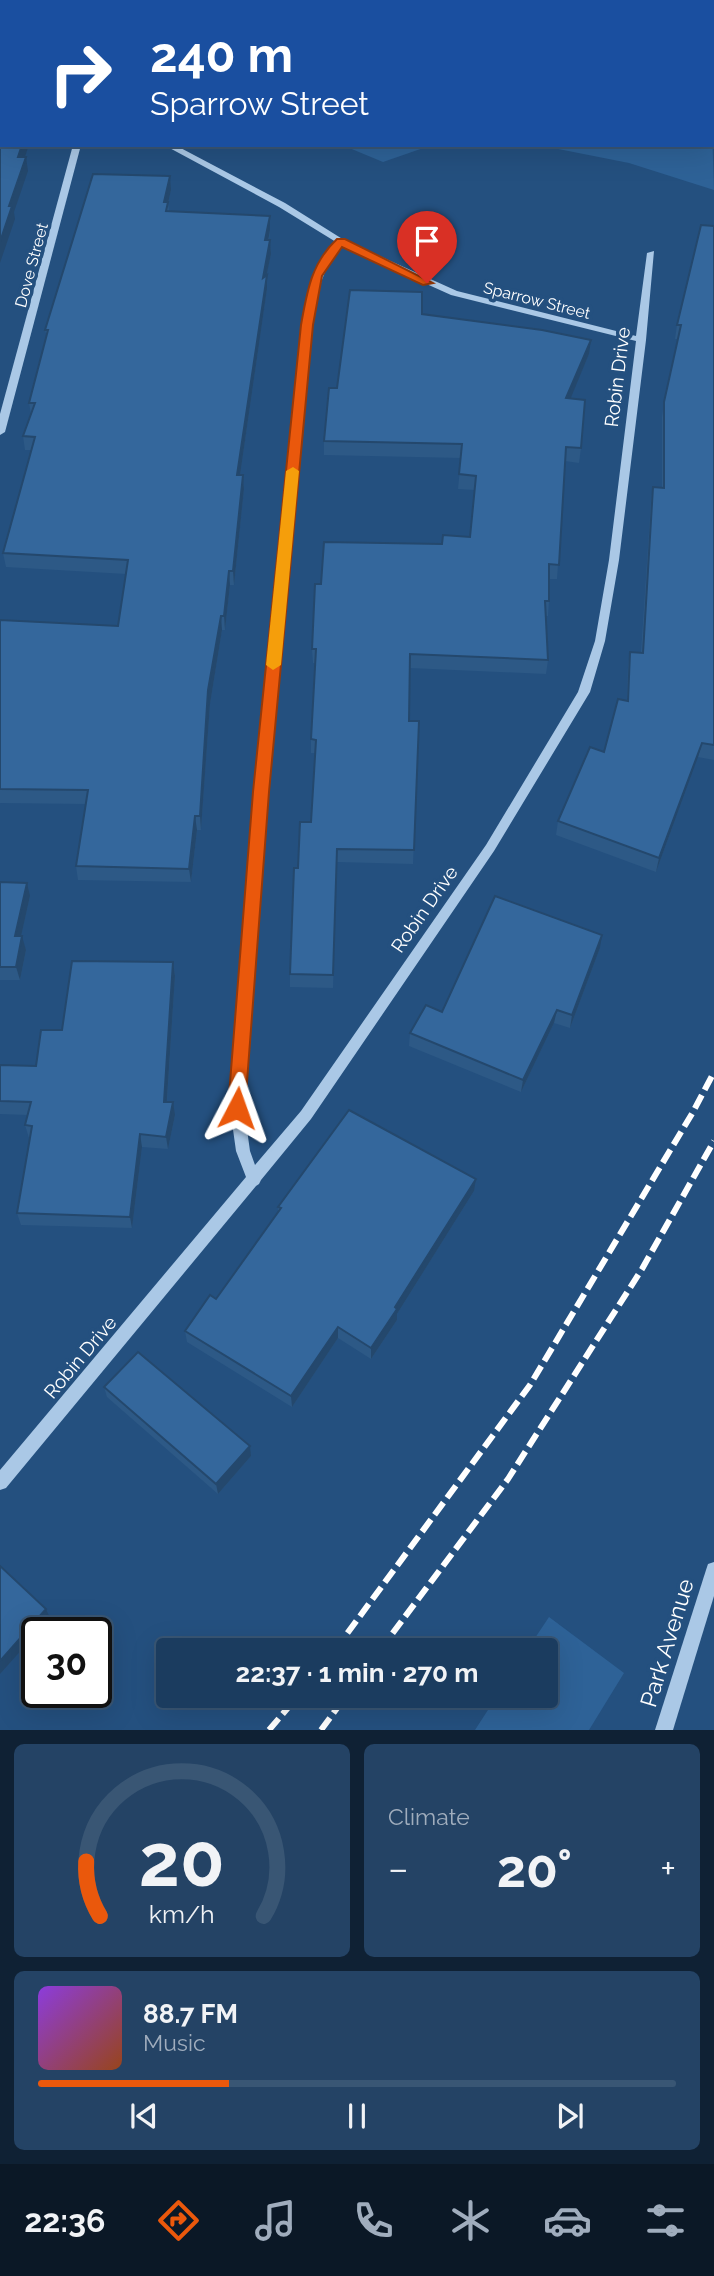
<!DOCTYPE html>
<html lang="en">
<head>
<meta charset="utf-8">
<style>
  body { margin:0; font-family:Raleway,sans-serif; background:#244365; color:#f1f3f6; height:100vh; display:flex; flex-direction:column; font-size:26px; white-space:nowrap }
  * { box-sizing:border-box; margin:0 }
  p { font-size:23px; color:#a0adbd }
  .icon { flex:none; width:38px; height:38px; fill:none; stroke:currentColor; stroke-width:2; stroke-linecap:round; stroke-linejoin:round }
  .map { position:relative; height:1730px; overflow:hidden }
  .details { display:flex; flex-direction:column; gap:14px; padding:14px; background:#0f2134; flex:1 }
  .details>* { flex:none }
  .banner { position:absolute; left:0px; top:0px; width:714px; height:147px; box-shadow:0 7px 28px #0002,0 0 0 2px #395674; background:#1a4fa0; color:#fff; overflow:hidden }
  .speed { position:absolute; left:21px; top:1617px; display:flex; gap:14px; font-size:35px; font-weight:700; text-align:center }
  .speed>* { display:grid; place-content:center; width:91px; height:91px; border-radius:50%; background:#1b3c5f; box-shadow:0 7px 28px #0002,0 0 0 2px #395674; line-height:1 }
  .speed .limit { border:4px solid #111; border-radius:10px; background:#fff; color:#111 }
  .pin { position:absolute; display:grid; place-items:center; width:60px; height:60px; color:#fff; margin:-72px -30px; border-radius:50% 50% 50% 0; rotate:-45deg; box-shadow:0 0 7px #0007 }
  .pin .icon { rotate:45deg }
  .me { position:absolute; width:77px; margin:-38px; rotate:4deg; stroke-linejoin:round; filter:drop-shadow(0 0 5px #0008) }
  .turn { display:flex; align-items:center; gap:24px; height:147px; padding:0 35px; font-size:32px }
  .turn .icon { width:91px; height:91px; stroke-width:2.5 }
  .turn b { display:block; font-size:49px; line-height:60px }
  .big { font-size:52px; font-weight:700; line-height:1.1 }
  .details .widget { flex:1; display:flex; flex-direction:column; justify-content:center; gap:10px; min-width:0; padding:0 24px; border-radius:10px; background:#244365 }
  .details .dial { align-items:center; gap:0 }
  .dial svg { height:182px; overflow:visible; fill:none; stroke:#395674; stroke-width:7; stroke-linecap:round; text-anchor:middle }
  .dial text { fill:#f1f3f6; stroke:none }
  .song { display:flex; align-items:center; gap:21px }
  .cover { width:84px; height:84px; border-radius:10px; background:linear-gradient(135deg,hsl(270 70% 55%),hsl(20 70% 35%)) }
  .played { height:7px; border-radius:4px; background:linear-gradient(90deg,#ea580c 30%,#395674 30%) }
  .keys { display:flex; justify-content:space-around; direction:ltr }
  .heat { display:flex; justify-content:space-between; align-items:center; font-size:38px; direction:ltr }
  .details .tiles { flex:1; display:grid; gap:14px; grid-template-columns:1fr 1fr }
  .widget:last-child { grid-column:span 2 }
  .trip { position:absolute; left:156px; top:1638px; width:402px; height:70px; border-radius:7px; background:#1b3c5f; box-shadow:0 7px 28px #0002,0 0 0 2px #395674; font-weight:700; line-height:70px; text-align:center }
  .menu { display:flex; height:112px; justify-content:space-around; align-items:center; background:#0b1826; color:#a0adbd }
  .menu .icon { width:49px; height:49px }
  .menu .active { color:#ea580c }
  .menu b { font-size:32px; color:#f1f3f6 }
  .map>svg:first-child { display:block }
</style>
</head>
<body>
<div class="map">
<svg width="714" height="1730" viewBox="0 0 714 1730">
  <rect width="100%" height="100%" fill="#24507f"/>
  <!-- green -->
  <g fill="#2e6297">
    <path d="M 712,128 L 714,190 L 629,163 L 538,145 L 712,145 Z"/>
    <path d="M 342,145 L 432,145 L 383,162 Z"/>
    <path d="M 549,1617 L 624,1673 L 589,1730 L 475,1730 L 497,1696 L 546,1696 L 546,1650 L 527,1650 Z"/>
  </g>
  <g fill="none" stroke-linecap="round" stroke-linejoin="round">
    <!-- stream -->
    <g fill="#9ec3e7" fill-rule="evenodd">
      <path d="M 230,0 L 244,2 L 232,2 Z"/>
      <rect x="712" y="116" width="2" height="4"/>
    </g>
    <!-- minor -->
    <g fill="#aac8e6" fill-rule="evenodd">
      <rect x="0" y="67" width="2" height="5"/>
      <path d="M 73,145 L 81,145 L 5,432 L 0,435 L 0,414 Z"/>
      <path d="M 164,145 L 175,145 L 285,203 L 344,240 L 457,291 L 636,336 L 647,253 L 654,251 L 646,340 L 619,560 L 605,641 L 590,692 L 494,851 L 311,1119 L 261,1180 L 259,1184 L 256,1186 L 6,1488 L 0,1490 L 0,1470 L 246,1177 L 236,1151 L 230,1108 L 255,792 L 302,325 C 308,294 314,266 336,242 L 279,207 ZM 342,246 L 451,295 L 636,341 L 609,560 L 595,641 L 578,692 L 486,845 L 301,1111 L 255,1165 L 250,1151 L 244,1108 L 267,792 L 312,325 C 317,296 321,268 342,246 Z"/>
      <path d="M 714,1562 L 714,1596 L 673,1730 L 655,1730 L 706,1570 L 708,1564 Z"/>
    </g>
    <!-- rail -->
    <g stroke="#fff" stroke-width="6" stroke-dasharray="15 6" stroke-linecap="butt">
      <path d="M 335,1650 L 530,1385 L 693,1112 L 714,1072"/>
      <path d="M 380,1650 L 508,1479 L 642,1269 L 714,1141"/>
      <path d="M 269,1730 L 298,1696"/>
      <path d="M 321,1730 L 346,1696"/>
    </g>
  </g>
  <!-- wall -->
  <g fill="#2d5986">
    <path d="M 171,190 L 168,202 L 169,212 L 270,230 L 269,240 L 271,254 L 266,275 L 267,289 L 240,475 L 243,475 L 244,489 L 234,585 L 230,585 L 225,630 L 222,630 L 210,704 L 201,830 L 197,830 L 191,882 L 78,880 L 76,866 L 86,804 L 0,803 L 0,620 L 118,626 L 126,574 L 6,567 L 3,553 L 31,450 L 25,450 L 23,436 L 31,414 L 29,403 L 47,337 L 45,330 Z"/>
    <path d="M 714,226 L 714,760 L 698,757 L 656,872 L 556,835 L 558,821 L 604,752 L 627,701 L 628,666 L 630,652 L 641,653 L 651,501 L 653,487 L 662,487 L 662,417 L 664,402 L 678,339 L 675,339 L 677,325 Z"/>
    <path d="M 422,314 L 589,354 L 570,398 L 581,448 L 579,463 L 565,461 L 557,579 L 549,579 L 549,601 L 548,616 L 546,616 L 548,660 L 546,674 L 410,668 L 409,721 L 419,721 L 413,864 L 337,862 L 333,988 L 290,987 L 290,974 L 298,868 L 311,822 L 316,753 L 311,753 L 311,739 L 315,663 L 313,663 L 312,649 L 321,584 L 442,544 L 470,537 L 475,490 L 458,489 L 461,458 L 324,455 L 324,441 L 337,388 Z"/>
    <path d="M 0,882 L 30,896 L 21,936 L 26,950 L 20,980 L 0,980 Z"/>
    <path d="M 600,948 L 570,1028 L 554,1023 L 521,1092 L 409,1046 L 410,1033 L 442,1012 Z"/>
    <path d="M 173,962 L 175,976 L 167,1102 L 175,1115 L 168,1149 L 142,1147 L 132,1228 L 21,1225 L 17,1213 L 30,1138 L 29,1138 L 25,1125 L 28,1115 L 0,1114 L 0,1065 L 36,1066 L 62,1030 Z"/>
    <path d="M 474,1191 L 397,1314 L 397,1320 L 371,1359 L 338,1338 L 292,1407 L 187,1342 L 185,1331 L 216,1299 L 278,1212 L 278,1207 Z"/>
    <path d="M 104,1387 L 251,1456 L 218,1494 L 107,1397 Z"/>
  </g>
  <!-- shaded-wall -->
  <g fill="#24486d">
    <path d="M 22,145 L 29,145 L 20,171 L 18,157 Z"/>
    <path d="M 26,157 L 28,171 L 14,212 L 15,219 L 0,263 L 0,242 L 9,206 Z"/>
    <path d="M 170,176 L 171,190 L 165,216 L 164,202 Z"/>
    <path d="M 270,216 L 270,230 L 266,253 L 265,240 Z"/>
    <path d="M 270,240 L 271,254 L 263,292 L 263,278 Z"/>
    <path d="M 267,275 L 267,289 L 238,489 L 237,475 Z"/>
    <path d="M 591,340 L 589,354 L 565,412 L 566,398 Z"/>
    <path d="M 243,475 L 244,489 L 234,585 L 233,571 Z"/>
    <path d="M 229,571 L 230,585 L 225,630 L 224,616 Z"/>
    <path d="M 221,616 L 222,630 L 210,704 L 201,830 L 200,816 L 208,690 Z"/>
    <path d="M 702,743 L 698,757 L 656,872 L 659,858 Z"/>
    <path d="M 195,816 L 197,830 L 191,882 L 189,869 Z"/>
    <path d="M 27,883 L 30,896 L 18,950 L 15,936 Z"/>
    <path d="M 602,935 L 600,948 L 570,1028 L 572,1015 Z"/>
    <path d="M 22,936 L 26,950 L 20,980 L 16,967 Z"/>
    <path d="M 173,962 L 175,976 L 166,1114 L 164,1102 Z"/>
    <path d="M 557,1010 L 554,1023 L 521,1092 L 523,1080 Z"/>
    <path d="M 173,1102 L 175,1115 L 168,1149 L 166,1137 Z"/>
    <path d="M 140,1134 L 142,1147 L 132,1228 L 130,1217 Z"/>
    <path d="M 476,1179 L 474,1191 L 397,1314 L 397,1320 L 371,1359 L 371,1348 L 395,1307 Z"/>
    <path d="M 338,1327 L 338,1338 L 292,1407 L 291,1396 Z"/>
    <path d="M 250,1446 L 251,1456 L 218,1494 L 216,1484 Z"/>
    <path d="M 46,1609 L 50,1618 L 0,1674 L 0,1661 Z"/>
  </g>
  <!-- building -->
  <g fill="#34679c" stroke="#24486d" stroke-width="2">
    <path d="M 0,127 L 2,128 L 2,145 L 22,145 L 18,157 L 26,157 L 9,206 L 12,206 L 0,242 Z"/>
    <path d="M 93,174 L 170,176 L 164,202 L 168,202 L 166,211 L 270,216 L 265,240 L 270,240 L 263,278 L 267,275 L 237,475 L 243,475 L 233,571 L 229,571 L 224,616 L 221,616 L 208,690 L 200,816 L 195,816 L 189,869 L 76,866 L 88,790 L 0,789 L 0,620 L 118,626 L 128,560 L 3,553 L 35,437 L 23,436 L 35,403 L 29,403 L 48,330 L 45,330 Z"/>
    <path d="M 701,225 L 714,226 L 714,745 L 702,743 L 659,858 L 558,821 L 590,747 L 604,752 L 618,699 L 628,701 L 630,652 L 643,653 L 653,487 L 664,488 L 664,402 L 681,325 L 677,325 Z"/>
    <path d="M 350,290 L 422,292 L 422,314 L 542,330 L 591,340 L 566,398 L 585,400 L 581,448 L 566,447 L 559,565 L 549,564 L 549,601 L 545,601 L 548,660 L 410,654 L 409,721 L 419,721 L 414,850 L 337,849 L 333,975 L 290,974 L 294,868 L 298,868 L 300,822 L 311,822 L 316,740 L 311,739 L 316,649 L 312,649 L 315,584 L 321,584 L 324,542 L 442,544 L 443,535 L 470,537 L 476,476 L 459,474 L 462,444 L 324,441 L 329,388 L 337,388 Z"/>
    <path d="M 0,882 L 27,883 L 15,936 L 22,936 L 16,967 L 0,967 Z"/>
    <path d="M 495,896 L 602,935 L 572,1015 L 557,1010 L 523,1080 L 410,1033 L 426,1005 L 442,1012 Z"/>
    <path d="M 72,961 L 173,962 L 164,1102 L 173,1102 L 166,1137 L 140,1134 L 130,1217 L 17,1213 L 32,1126 L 25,1125 L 31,1102 L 0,1101 L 0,1065 L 36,1066 L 41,1030 L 62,1030 Z"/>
    <path d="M 349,1110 L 476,1179 L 395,1307 L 397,1309 L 371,1348 L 338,1327 L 291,1396 L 185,1331 L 210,1295 L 216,1299 L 281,1208 L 278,1207 Z"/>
    <path d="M 138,1352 L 250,1446 L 216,1484 L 104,1387 Z"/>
    <path d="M 0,1566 L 46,1609 L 0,1661 Z"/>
  </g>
  <!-- route -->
  <path fill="#ea580c" stroke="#983908" stroke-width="2" d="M 337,239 L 345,239 L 433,283 L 423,285 L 342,247 L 322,276 L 313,325 L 269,792 L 245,1108 L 243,1113 L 237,1115 L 230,1113 L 228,1108 L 253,792 L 301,325 C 307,292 311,263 337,239 Z"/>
  <!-- slow -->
  <path fill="#f59e0b" d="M 293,467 L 299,471 L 281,665 L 273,670 L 266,665 L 286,471 Z"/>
  <g text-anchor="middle" stroke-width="7" stroke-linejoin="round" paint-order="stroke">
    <!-- far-street labels -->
    <g font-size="16" fill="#fff" stroke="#24507f">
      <text transform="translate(31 265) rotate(-75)" y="6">Dove Street</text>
      <text transform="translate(537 300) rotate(14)" y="6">Sparrow Street</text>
    </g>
    <!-- street labels -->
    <g font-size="19" fill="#fff" stroke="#24507f">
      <text transform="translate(617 377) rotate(-83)" y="7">Robin Drive</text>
      <text transform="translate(424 909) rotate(-55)" y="7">Robin Drive</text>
      <text transform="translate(80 1357) rotate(-50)" y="7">Robin Drive</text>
    </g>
    <!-- near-street labels -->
    <g font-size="23" fill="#fff" stroke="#24507f">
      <text transform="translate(667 1643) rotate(-73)" y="8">Park Avenue</text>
    </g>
  </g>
</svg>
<div class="speed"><div class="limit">30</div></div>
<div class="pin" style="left:427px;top:283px;background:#d93025"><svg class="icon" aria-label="arrive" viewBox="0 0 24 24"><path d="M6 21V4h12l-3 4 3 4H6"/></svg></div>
<svg class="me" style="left:237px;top:1108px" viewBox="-20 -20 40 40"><path d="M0-17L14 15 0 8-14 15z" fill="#ea580c" stroke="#fff" stroke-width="4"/></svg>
<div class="trip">22:37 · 1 min · 270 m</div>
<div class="banner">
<div class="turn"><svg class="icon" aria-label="right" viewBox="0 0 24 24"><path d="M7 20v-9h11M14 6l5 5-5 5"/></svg><div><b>240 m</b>Sparrow Street</div></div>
</div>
</div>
<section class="details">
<div class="tiles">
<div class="widget dial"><svg viewBox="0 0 100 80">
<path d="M14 69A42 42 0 1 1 86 69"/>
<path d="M14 69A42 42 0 0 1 8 45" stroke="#ea580c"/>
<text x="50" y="56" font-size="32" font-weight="700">20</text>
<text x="50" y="72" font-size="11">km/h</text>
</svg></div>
<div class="widget"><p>Climate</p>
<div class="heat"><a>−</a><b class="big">20°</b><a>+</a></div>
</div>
<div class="widget">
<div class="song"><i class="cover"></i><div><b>88.7 FM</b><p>Music</p></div></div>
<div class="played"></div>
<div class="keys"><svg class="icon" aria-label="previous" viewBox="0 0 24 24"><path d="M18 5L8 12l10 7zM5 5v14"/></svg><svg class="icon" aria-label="pause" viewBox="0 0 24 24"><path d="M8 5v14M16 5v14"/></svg><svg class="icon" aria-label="next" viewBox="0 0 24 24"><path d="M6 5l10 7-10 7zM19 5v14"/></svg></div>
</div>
</div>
</section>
<nav class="menu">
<b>22:36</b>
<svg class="icon active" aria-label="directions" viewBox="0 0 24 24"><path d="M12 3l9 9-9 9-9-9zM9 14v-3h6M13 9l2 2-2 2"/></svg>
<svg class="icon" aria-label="music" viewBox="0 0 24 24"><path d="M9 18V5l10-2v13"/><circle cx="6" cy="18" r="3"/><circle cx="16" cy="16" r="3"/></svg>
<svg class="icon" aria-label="phone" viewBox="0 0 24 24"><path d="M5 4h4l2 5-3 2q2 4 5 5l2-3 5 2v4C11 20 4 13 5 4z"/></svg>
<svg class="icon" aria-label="climate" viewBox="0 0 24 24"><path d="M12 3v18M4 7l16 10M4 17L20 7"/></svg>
<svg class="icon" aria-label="car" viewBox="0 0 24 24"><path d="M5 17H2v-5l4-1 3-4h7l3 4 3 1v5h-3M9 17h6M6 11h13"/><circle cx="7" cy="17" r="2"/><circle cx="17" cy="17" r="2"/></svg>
<svg class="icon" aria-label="filters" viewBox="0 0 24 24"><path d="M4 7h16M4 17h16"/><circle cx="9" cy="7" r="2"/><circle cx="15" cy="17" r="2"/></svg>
</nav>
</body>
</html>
